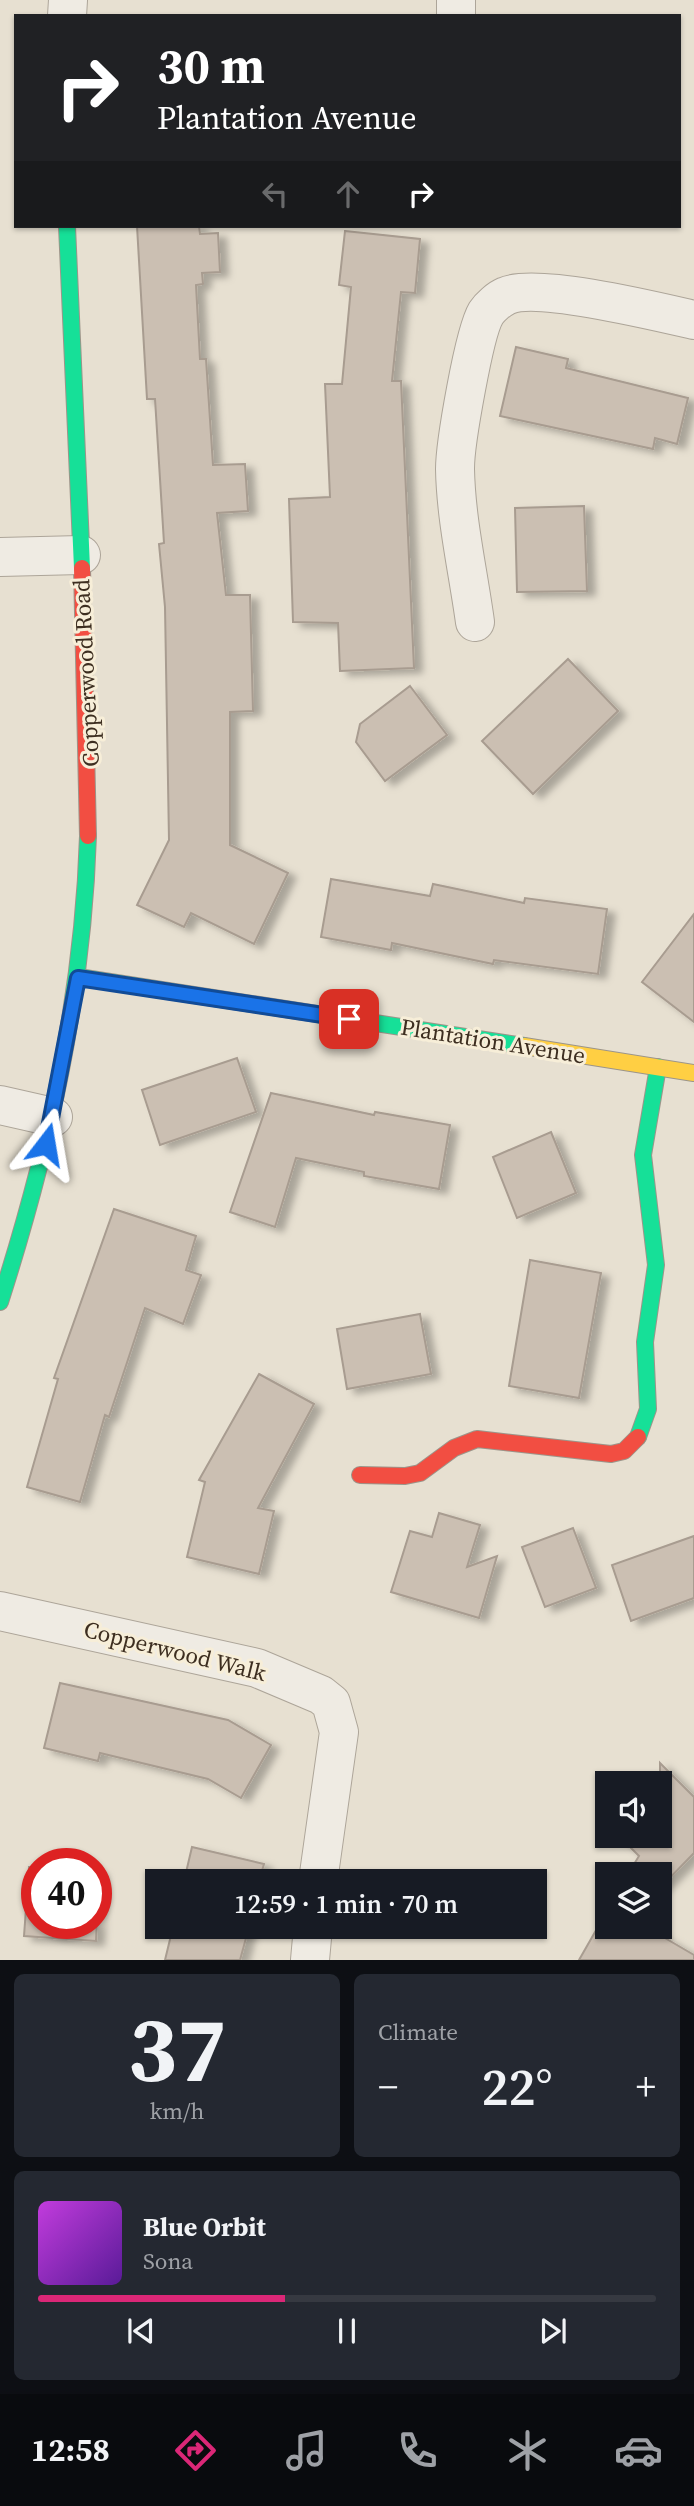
<!DOCTYPE html>
<html lang="en">
<head>
<meta charset="utf-8">
<style>
  body { margin:0; font-family:"Source Serif 4",serif; background:#242831; color:#f1f3f6; height:100vh; display:flex; flex-direction:column; font-size:26px; white-space:nowrap }
  * { box-sizing:border-box; margin:0 }
  p { font-size:23px; color:#9ea1a6 }
  .icon { flex:none; width:38px; height:38px; fill:none; stroke:currentColor; stroke-width:2; stroke-linecap:round; stroke-linejoin:round }
  .map { position:relative; height:1960px; overflow:hidden }
  .panel { display:flex; flex-direction:column; gap:14px; padding:14px; background:#0d0f14; flex:1 }
  .panel>* { flex:none }
  .top-card { position:absolute; left:14px; top:14px; width:667px; height:214px; border-radius:0px; box-shadow:0 2px 5px #0004; background:#202124; color:#fff; overflow:hidden }
  .tools { position:absolute; left:595px; top:1771px; display:grid; gap:14px }
  .tools a { display:grid; place-items:center; width:77px; height:77px; border-radius:0px; background:#171b24; box-shadow:0 2px 5px #0004; font-size:35px }
  .speed { position:absolute; left:21px; top:1848px; display:flex; gap:14px; font-size:35px; font-weight:700; text-align:center }
  .speed>* { display:grid; place-content:center; width:91px; height:91px; border-radius:50%; background:#171b24; box-shadow:0 2px 5px #0004; line-height:1 }
  .speed .limit { border:10px solid #d22; background:#fff; color:#111 }
  .pin { position:absolute; display:grid; place-items:center; width:60px; height:60px; color:#fff; margin:-30px; border-radius:14px; box-shadow:0 4px 10px #0006 }
  .me { position:absolute; width:77px; margin:-38px; rotate:14deg; stroke-linejoin:round; filter:drop-shadow(0 0 5px #0008) }
  .turn { display:flex; align-items:center; gap:24px; height:147px; padding:0 28px; font-size:32px }
  .turn .icon { width:91px; height:91px; stroke-width:2.5 }
  .turn b { display:block; font-size:49px; line-height:60px }
  .lanes { display:flex; align-items:center; height:66px; padding:0 28px; background:#0003; justify-content:center; gap:35px; direction:ltr }
  .lanes .off { opacity:.35 }
  .big { font-size:52px; font-weight:600; line-height:1.1 }
  .panel .card { flex:1; display:flex; flex-direction:column; justify-content:center; gap:10px; min-width:0; padding:0 24px; border-radius:10px; background:#242831 }
  .panel .dial { align-items:center; gap:0 }
  .dial b { font-size:91px; line-height:1 }
  .song { display:flex; align-items:center; gap:21px }
  .cover { width:84px; height:84px; border-radius:10px; background:linear-gradient(135deg,hsl(290 70% 55%),hsl(270 70% 35%)) }
  .played { height:7px; border-radius:4px; background:linear-gradient(90deg,#db2777 40%,#363941 40%) }
  .keys { display:flex; justify-content:space-around; direction:ltr }
  .heat { display:flex; justify-content:space-between; align-items:center; font-size:38px; direction:ltr }
  .panel .tiles { flex:1; display:grid; gap:14px; grid-template-columns:1fr 1fr }
  .card:last-child { grid-column:span 2 }
  .trip { position:absolute; left:145px; top:1869px; width:402px; height:70px; border-radius:0px; background:#171b24; box-shadow:0 2px 5px #0004; font-weight:600; line-height:70px; text-align:center }
  .menu { display:flex; height:112px; justify-content:space-around; align-items:center; background:#090b0e; color:#9ea1a6 }
  .menu .icon { width:49px; height:49px }
  .menu .current { color:#db2777 }
  .menu b { font-size:32px; color:#f1f3f6 }
  .map>svg:first-child { display:block }
</style>
</head>
<body>
<div class="map">
<svg width="694" height="1960" viewBox="0 0 694 1960">
  <defs>
    <filter id="shadow"><feDropShadow dx="8" dy="4.5" stdDeviation="3.5" flood-color="#0004"/></filter>
  </defs>
  <rect width="100%" height="100%" fill="#e7e0d1"/>
  <!-- building -->
  <g fill="#cbbfb2" stroke="#a89c90" stroke-width="2" filter="url(#shadow)">
    <path d="M 137,226 L 199,226 L 200,234 L 218,233 L 220,272 L 202,273 L 203,284 L 196,285 L 200,359 L 206,359 L 213,465 L 245,464 L 248,511 L 217,513 L 226,595 L 250,595 L 253,711 L 230,712 L 230,845 L 288,873 L 254,944 L 191,913 L 184,927 L 137,905 L 169,840 L 165,607 L 159,544 L 164,543 L 155,399 L 147,399 Z"/>
    <path d="M 345,231 L 420,239 L 415,293 L 401,292 L 392,381 L 401,381 L 414,668 L 340,671 L 338,623 L 293,622 L 289,499 L 330,497 L 325,384 L 342,384 L 351,287 L 339,285 Z"/>
    <path d="M 516,347 L 568,359 L 566,368 L 688,398 L 677,444 L 655,438 L 653,449 L 500,416 Z"/>
    <path d="M 584,506 L 587,591 L 517,592 L 515,508 Z"/>
    <path d="M 568,659 L 618,711 L 533,794 L 482,741 Z"/>
    <path d="M 410,686 L 447,735 L 385,781 L 356,742 L 360,724 Z"/>
    <path d="M 331,879 L 430,896 L 433,884 L 524,903 L 525,898 L 607,909 L 598,974 L 494,960 L 493,964 L 392,943 L 391,950 L 321,937 Z"/>
    <path d="M 694,914 L 694,1022 L 642,982 Z"/>
    <path d="M 237,1058 L 256,1112 L 160,1145 L 142,1090 Z"/>
    <path d="M 271,1093 L 374,1115 L 375,1112 L 450,1125 L 439,1189 L 364,1176 L 364,1172 L 296,1158 L 275,1227 L 230,1212 Z"/>
    <path d="M 551,1132 L 576,1193 L 517,1218 L 493,1157 Z"/>
    <path d="M 114,1209 L 196,1236 L 186,1270 L 201,1275 L 183,1324 L 145,1308 L 109,1417 L 105,1415 L 80,1502 L 27,1487 L 58,1379 L 54,1378 Z"/>
    <path d="M 530,1260 L 601,1273 L 579,1398 L 509,1386 Z"/>
    <path d="M 420,1314 L 431,1374 L 347,1389 L 337,1329 Z"/>
    <path d="M 259,1374 L 314,1404 L 258,1508 L 274,1511 L 259,1574 L 187,1557 L 205,1482 L 199,1480 Z"/>
    <path d="M 439,1513 L 480,1525 L 467,1567 L 497,1556 L 479,1618 L 391,1592 L 410,1531 L 432,1537 Z"/>
    <path d="M 573,1528 L 596,1588 L 545,1607 L 522,1547 Z"/>
    <path d="M 694,1536 L 694,1598 L 631,1621 L 612,1565 Z"/>
    <path d="M 60,1683 L 228,1720 L 271,1745 L 241,1798 L 208,1779 L 100,1753 L 98,1761 L 44,1748 Z"/>
    <path d="M 660,1763 L 694,1797 L 694,1853 L 660,1888 L 660,1874 L 628,1874 L 639,1856 L 619,1836 L 660,1836 Z"/>
    <path d="M 192,1847 L 264,1864 L 259,1881 L 184,1881 Z"/>
    <path d="M 29,1867 L 37,1868 L 37,1923 L 96,1923 L 96,1871 L 99,1871 L 96,1941 L 24,1936 Z"/>
    <path d="M 607,1911 L 607,1927 L 646,1927 L 694,1955 L 694,1960 L 579,1960 Z"/>
    <path d="M 173,1927 L 249,1927 L 240,1960 L 165,1960 Z"/>
  </g>
  <g fill="none" stroke-linecap="round" stroke-linejoin="round">
    <!-- street casing -->
    <g stroke="#ada599" stroke-width="40">
      <g id="street">
        <path d="M 67,16 L 68,0"/>
        <path d="M 456,16 L 456,0"/>
        <path d="M 0,557 L 81,555"/>
        <path d="M 475,622 C 468,571 456,520 455,469 C 455,444 474,333 486,313 C 490,307 499,299 506,296 C 535,282 659,312 694,320"/>
        <path d="M 0,1105 L 53,1117"/>
        <path d="M 0,1611 L 257,1668 L 321,1695 L 331,1703 L 339,1732 L 318,1881"/>
        <path d="M 310,1960 L 313,1927"/>
      </g>
    </g>
    <!-- fast casing -->
    <g stroke="#9c958a" stroke-width="18">
      <g id="fast">
        <path d="M 67,226 L 82,568"/>
        <path d="M 78,977 L 524,1046"/>
        <path d="M 0,1302 C 49,1149 83,997 88,836"/>
        <path d="M 638,1437 L 648,1409 L 645,1342 L 656,1265 L 643,1155 L 658,1067"/>
      </g>
    </g>
    <!-- slow casing -->
    <g stroke="#9c958a" stroke-width="18">
      <path id="slow" d="M 524,1046 L 694,1073"/>
    </g>
    <!-- jam casing -->
    <g stroke="#9c958a" stroke-width="18">
      <g id="jam">
        <path d="M 82,568 L 88,836"/>
        <path d="M 360,1475 L 405,1476 L 420,1473 L 454,1448 L 477,1439 L 611,1454 L 624,1451 L 638,1437"/>
      </g>
    </g>
    <!-- street -->
    <use href="#street" stroke="#efebe3" stroke-width="38"/>
    <!-- fast -->
    <use href="#fast" stroke="#16e098" stroke-width="16"/>
    <!-- slow -->
    <use href="#slow" stroke="#ffcf43" stroke-width="16"/>
    <!-- jam -->
    <use href="#jam" stroke="#f24e42" stroke-width="16"/>
  </g>
  <g fill="none" stroke-linecap="round" stroke-linejoin="round">
    <!-- route casing -->
    <g stroke="#114b97" stroke-width="18">
      <path id="route" d="M 46,1144 L 78,978 L 349,1019"/>
    </g>
    <!-- route -->
    <use href="#route" stroke="#1a73e8" stroke-width="12"/>
  </g>
  <g text-anchor="middle" stroke-width="6" stroke-linejoin="round" paint-order="stroke">
    <!-- street labels -->
    <g font-size="23" fill="#3d2e20" stroke="#f7eed8">
      <text transform="translate(86 673) rotate(-93)" y="8">Copperwood Road</text>
      <text transform="translate(493 1041) rotate(9)" y="8">Plantation Avenue</text>
      <text transform="translate(175 1651) rotate(14)" y="8">Copperwood Walk</text>
    </g>
  </g>
</svg>
<div class="tools">
<a><svg class="icon" aria-label="sound" viewBox="0 0 24 24"><path d="M4 9h4l5-4v14l-5-4H4zM17 9q2 3 0 6"/></svg></a>
<a><svg class="icon" aria-label="layers" viewBox="0 0 24 24"><path d="M12 4l9 5-9 5-9-5zM3 14l9 5 9-5"/></svg></a>
</div>
<div class="speed"><div class="limit">40</div></div>
<div class="pin" style="left:349px;top:1019px;background:#d93025"><svg class="icon" aria-label="arrive" viewBox="0 0 24 24"><path d="M6 21V4h12l-3 4 3 4H6"/></svg></div>
<svg class="me" style="left:46px;top:1144px" viewBox="-20 -20 40 40"><path d="M0-17L14 15 0 8-14 15z" fill="#1a73e8" stroke="#fff" stroke-width="4"/></svg>
<div class="trip">12:59 · 1 min · 70 m</div>
<div class="top-card">
<div class="turn"><svg class="icon" aria-label="right" viewBox="0 0 24 24"><path d="M7 20v-9h11M14 6l5 5-5 5"/></svg><div><b>30 m</b>Plantation Avenue</div></div>
<div class="lanes"><svg class="icon off" aria-label="left" viewBox="0 0 24 24"><path d="M17 20v-9H6M10 6l-5 5 5 5"/></svg><svg class="icon off" aria-label="ahead" viewBox="0 0 24 24"><path d="M12 20V5M6 11l6-6 6 6"/></svg><svg class="icon" aria-label="right" viewBox="0 0 24 24"><path d="M7 20v-9h11M14 6l5 5-5 5"/></svg></div>
</div>
</div>
<section class="panel">
<div class="tiles">
<div class="card dial"><b>37</b><p>km/h</p></div>
<div class="card"><p>Climate</p>
<div class="heat"><a>−</a><b class="big">22°</b><a>+</a></div>
</div>
<div class="card">
<div class="song"><i class="cover"></i><div><b>Blue Orbit</b><p>Sona</p></div></div>
<div class="played"></div>
<div class="keys"><svg class="icon" aria-label="previous" viewBox="0 0 24 24"><path d="M18 5L8 12l10 7zM5 5v14"/></svg><svg class="icon" aria-label="pause" viewBox="0 0 24 24"><path d="M8 5v14M16 5v14"/></svg><svg class="icon" aria-label="next" viewBox="0 0 24 24"><path d="M6 5l10 7-10 7zM19 5v14"/></svg></div>
</div>
</div>
</section>
<nav class="menu">
<b>12:58</b>
<svg class="icon current" aria-label="directions" viewBox="0 0 24 24"><path d="M12 3l9 9-9 9-9-9zM9 14v-3h6M13 9l2 2-2 2"/></svg>
<svg class="icon" aria-label="music" viewBox="0 0 24 24"><path d="M9 18V5l10-2v13"/><circle cx="6" cy="18" r="3"/><circle cx="16" cy="16" r="3"/></svg>
<svg class="icon" aria-label="phone" viewBox="0 0 24 24"><path d="M5 4h4l2 5-3 2q2 4 5 5l2-3 5 2v4C11 20 4 13 5 4z"/></svg>
<svg class="icon" aria-label="climate" viewBox="0 0 24 24"><path d="M12 3v18M4 7l16 10M4 17L20 7"/></svg>
<svg class="icon" aria-label="car" viewBox="0 0 24 24"><path d="M5 17H2v-5l4-1 3-4h7l3 4 3 1v5h-3M9 17h6M6 11h13"/><circle cx="7" cy="17" r="2"/><circle cx="17" cy="17" r="2"/></svg>
</nav>
</body>
</html>
